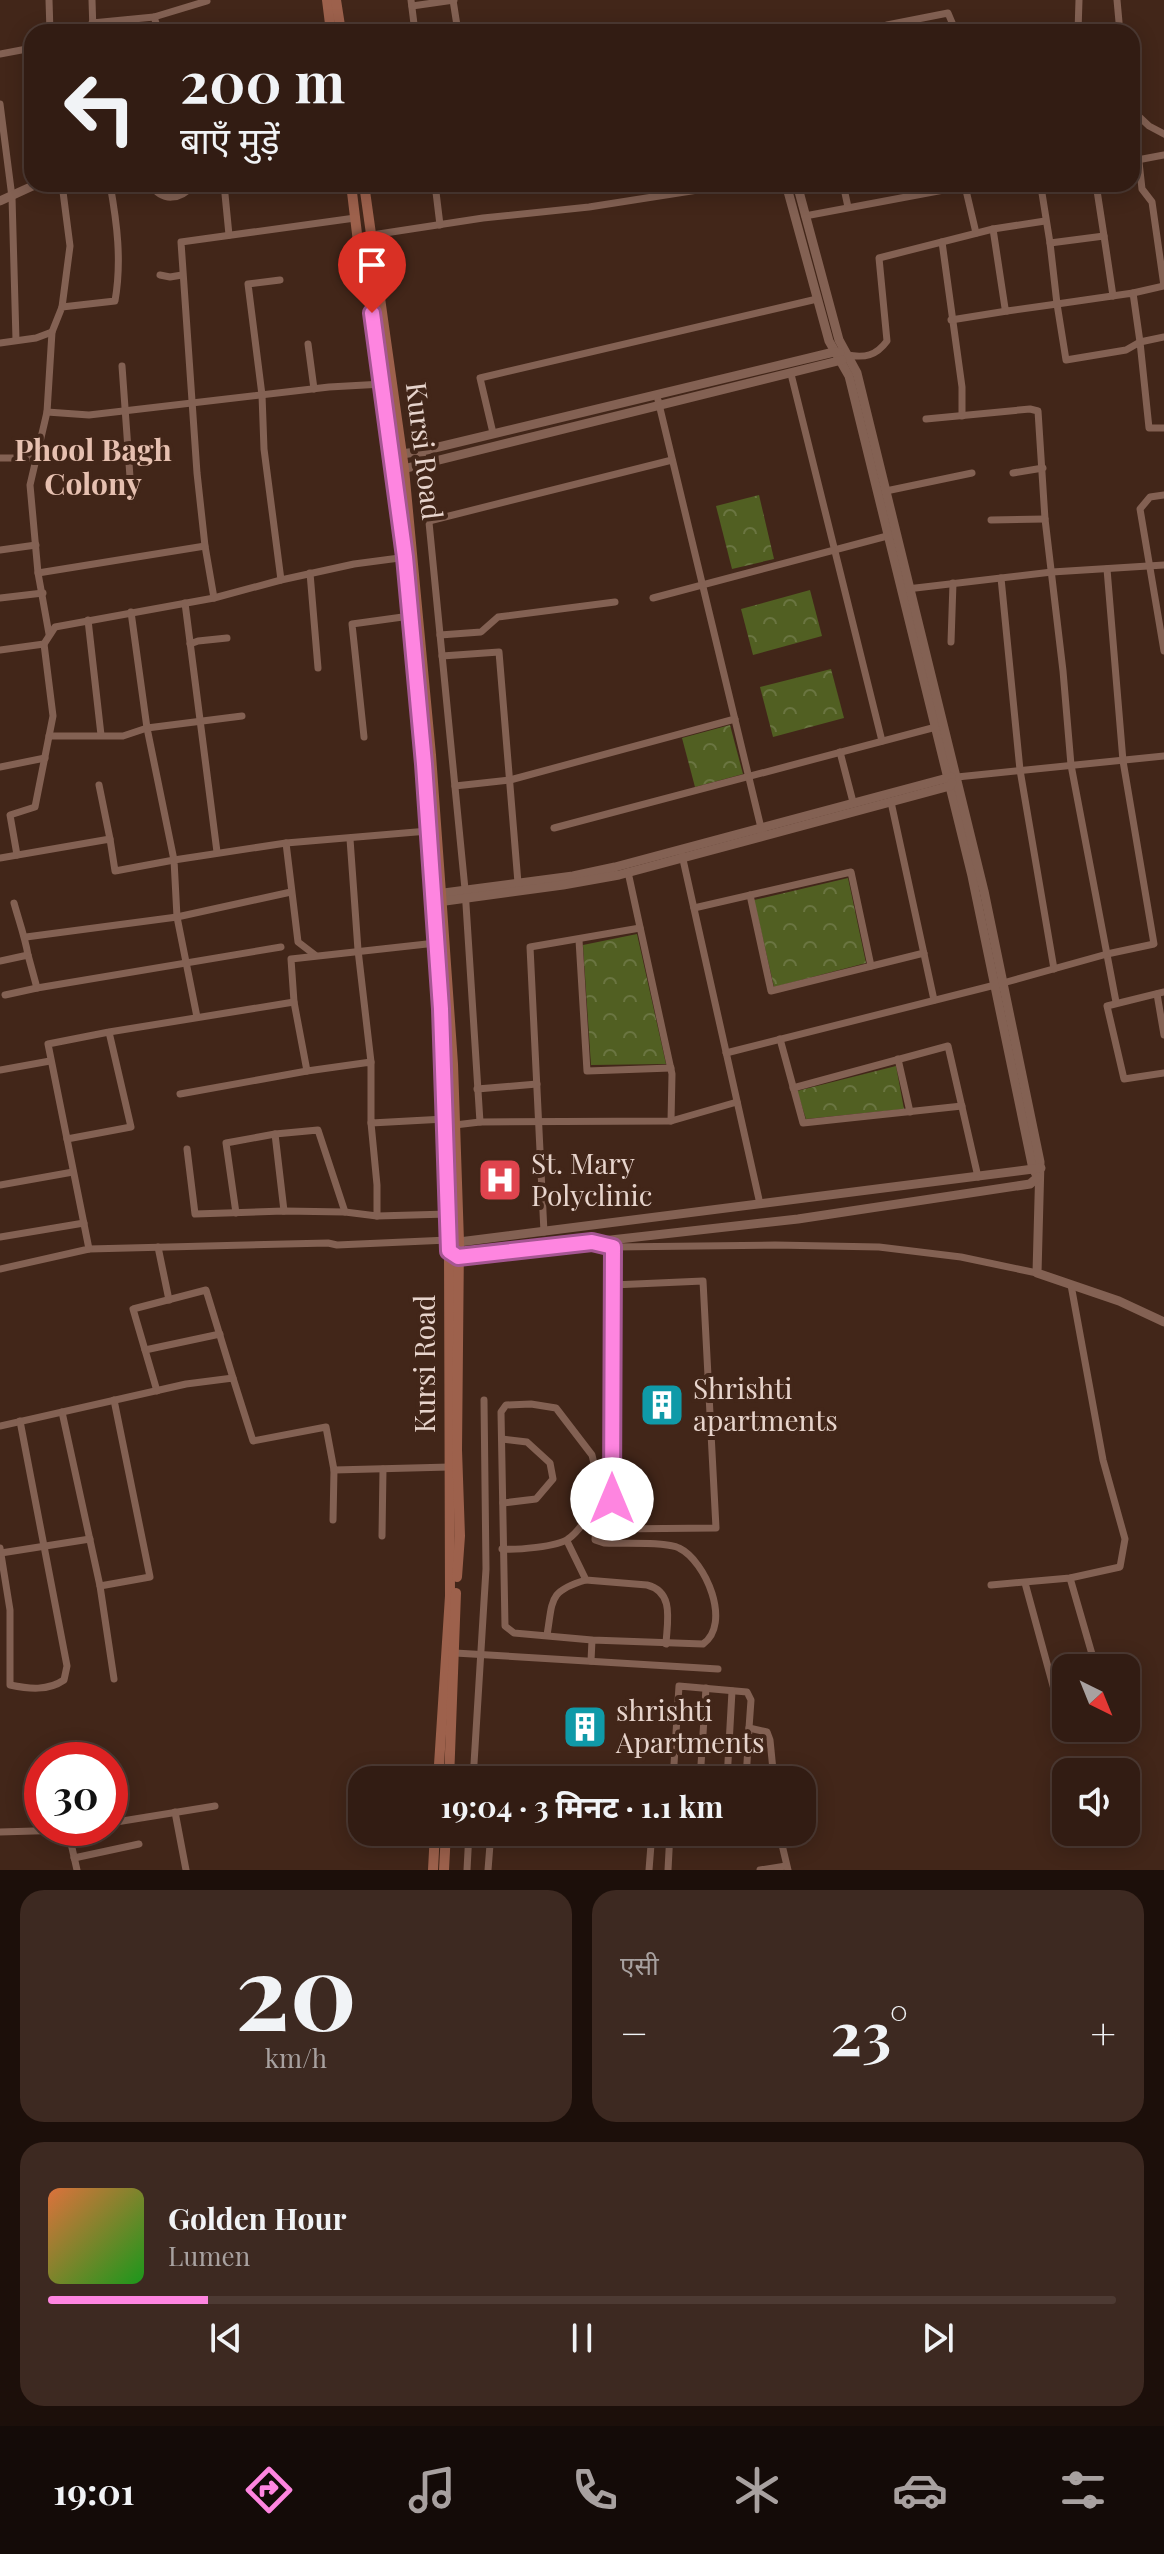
<!DOCTYPE html>
<html lang="hi">
<head>
<meta charset="utf-8">
<style>
  body { margin:0; font-family:"Playfair Display","Noto Sans Devanagari",serif; background:#3d2921; color:#f1f3f6; height:100vh; display:flex; flex-direction:column; font-size:30px; white-space:nowrap }
  * { box-sizing:border-box; margin:0 }
  p { font-size:26px; color:#a8a1a0 }
  .icon { flex:none; width:44px; height:44px; fill:none; stroke:currentColor; stroke-width:2; stroke-linecap:round; stroke-linejoin:round }
  .map { position:relative; height:1870px; overflow:hidden }
  .panel { display:flex; flex-direction:column; gap:20px; padding:20px; background:#1c0f0a; flex:1 }
  .panel>* { flex:none }
  .guide { position:absolute; left:24px; top:24px; width:1116px; height:168px; border-radius:24px; box-shadow:0 4px 20px #0003,0 0 0 2px #4d3a33; background:#321c13; color:#f1f3f6; overflow:hidden }
  .needle { width:52px; rotate:137deg }
  .buttons { position:absolute; left:1052px; top:1654px; display:grid; gap:16px }
  .buttons a { display:grid; place-items:center; width:88px; height:88px; border-radius:16px; background:#321c13; box-shadow:0 4px 20px #0003,0 0 0 2px #4d3a33; font-size:40px }
  .speed { position:absolute; left:24px; top:1742px; display:flex; gap:16px; font-size:40px; font-weight:700; text-align:center }
  .speed>* { display:grid; place-content:center; width:104px; height:104px; border-radius:50%; background:#321c13; box-shadow:0 4px 20px #0003,0 0 0 2px #4d3a33; line-height:1 }
  .speed .limit { border:12px solid #d22; background:#fff; color:#111 }
  .pin { position:absolute; display:grid; place-items:center; width:68px; height:68px; color:#fff; margin:-82px -34px; border-radius:50% 50% 50% 0; rotate:-45deg; box-shadow:0 0 8px #0007 }
  .pin .icon { rotate:45deg }
  .me { position:absolute; width:88px; margin:-44px; rotate:0deg; stroke-linejoin:round; filter:drop-shadow(0 0 6px #0008) }
  .turn { display:flex; align-items:center; gap:28px; height:168px; padding:0 24px; font-size:36px }
  .turn .icon { width:104px; height:104px; stroke-width:2.5 }
  .turn b { display:block; font-size:56px; line-height:68px }
  .big { font-size:60px; font-weight:700; line-height:1.1 }
  .panel .widget { flex:1; display:flex; flex-direction:column; justify-content:center; gap:12px; min-width:0; padding:0 28px; border-radius:24px; background:#3d2921 }
  .panel .dial { align-items:center; gap:0 }
  .dial b { font-size:104px; line-height:1 }
  .song { display:flex; align-items:center; gap:24px }
  .cover { width:96px; height:96px; border-radius:12px; background:linear-gradient(135deg,hsl(20 70% 55%),hsl(120 70% 35%)) }
  .played { height:8px; border-radius:4px; background:linear-gradient(90deg,#fe85e0 15%,#4d3a33 15%) }
  .keys { display:flex; justify-content:space-around; direction:ltr }
  .heat { display:flex; justify-content:space-between; align-items:center; font-size:44px; direction:ltr }
  .panel .tiles { flex:1; display:grid; gap:20px; grid-template-columns:1fr 1fr }
  .widget:last-child { grid-column:span 2 }
  .trip { position:absolute; left:348px; top:1766px; width:468px; height:80px; border-radius:24px; background:#321c13; box-shadow:0 4px 20px #0003,0 0 0 2px #4d3a33; font-weight:700; line-height:80px; text-align:center }
  .tab-bar { display:flex; height:128px; justify-content:space-around; align-items:center; background:#140b08; color:#a8a1a0 }
  .tab-bar .icon { width:56px; height:56px }
  .tab-bar .current { color:#fe85e0 }
  .tab-bar b { font-size:36px; color:#f1f3f6 }
  .map>svg:first-child { display:block }
</style>
</head>
<body>
<div class="map">
<svg width="1164" height="1870" viewBox="0 0 1164 1870">
  <defs>
    <pattern id="park-crowns" width="20" height="18" patternUnits="userSpaceOnUse" patternTransform="scale(2)"><rect width="20" height="18" fill="#515f22"/><path d="M2 6a3 3 0 1 1 6 0M12 15a3 3 0 1 1 6 0" fill="none" stroke="#6a7541"/></pattern>
  </defs>
  <rect width="100%" height="100%" fill="#422619"/>
  <!-- park -->
  <g fill="url(#park-crowns)">
    <path d="M 759,495 L 774,559 L 732,569 L 716,506 Z"/>
    <path d="M 810,590 L 822,636 L 753,655 L 741,609 Z"/>
    <path d="M 831,669 L 844,718 L 773,737 L 760,687 Z"/>
    <path d="M 730,725 L 743,774 L 695,787 L 682,738 Z"/>
    <path d="M 848,878 L 866,963 L 774,987 L 754,900 Z"/>
    <path d="M 637,934 L 666,1064 L 591,1065 L 583,945 Z"/>
    <path d="M 896,1066 L 904,1109 L 806,1119 L 797,1091 Z"/>
  </g>
  <g fill="none" stroke-linecap="round" stroke-linejoin="round">
    <!-- minor -->
    <g stroke="#836153" stroke-width="7">
      <path d="M 49,0 L 50,32"/>
      <path d="M 92,0 L 93,32"/>
      <path d="M 411,0 L 415,32"/>
      <path d="M 453,0 L 458,32"/>
      <path d="M 1117,0 L 1119,22"/>
      <path d="M 412,6 L 454,0"/>
      <path d="M 154,17 L 159,32"/>
      <path d="M 92,23 L 154,17 L 207,1"/>
      <path d="M 887,25 L 948,13 L 956,32"/>
      <path d="M 1078,32 L 1079,0"/>
      <path d="M 0,54 L 32,48"/>
      <path d="M 0,104 L 12,197 L 16,340"/>
      <path d="M 1132,110 L 1149,126 L 1164,134"/>
      <path d="M 1132,161 L 1164,155"/>
      <path d="M 150,184 C 163,203 180,200 195,184"/>
      <path d="M 224,184 L 229,235"/>
      <path d="M 435,184 L 440,225"/>
      <path d="M 843,184 L 848,207"/>
      <path d="M 1056,184 L 1041,187 L 1050,243 L 1104,236 L 1096,184"/>
      <path d="M 805,216 L 965,186 L 976,233"/>
      <path d="M 993,229 L 1005,308 L 1007,311 L 1057,304 L 1066,360 L 1126,350 L 1140,342 L 1149,428 L 1164,428"/>
      <path d="M 372,235 L 483,218 L 589,207 L 736,184"/>
      <path d="M 1104,236 L 1113,296"/>
      <path d="M 942,242 L 962,387 L 962,416"/>
      <path d="M 1050,243 L 1057,304 L 1133,293 L 1140,342 L 1164,337"/>
      <path d="M 160,275 L 170,277 L 182,275"/>
      <path d="M 280,280 L 248,284 L 262,395 L 264,449 L 281,580"/>
      <path d="M 1133,293 L 1164,286 L 1152,202 L 1142,189 L 1139,162"/>
      <path d="M 62,307 L 70,246 L 62,184"/>
      <path d="M 951,320 L 1007,311"/>
      <path d="M 0,343 L 36,338 L 52,332 L 62,307 L 115,301 C 122,261 117,223 110,184"/>
      <path d="M 308,344 L 314,389"/>
      <path d="M 847,355 C 865,358 876,356 887,341 L 879,258 L 993,229 L 1045,221"/>
      <path d="M 122,366 L 131,491"/>
      <path d="M 791,374 L 882,741"/>
      <path d="M 658,400 L 762,832"/>
      <path d="M 47,412 L 89,415 L 329,387 L 383,384"/>
      <path d="M 926,419 L 1030,409 L 1038,411 L 1045,519 L 1063,671 L 1071,765 L 1116,1002"/>
      <path d="M 493,433 L 480,378 L 817,299"/>
      <path d="M 422,451 L 465,889 L 480,1122"/>
      <path d="M 0,458 L 38,458"/>
      <path d="M 1013,473 L 1043,468"/>
      <path d="M 886,491 L 972,473"/>
      <path d="M 1164,495 L 1150,497 L 1140,509 L 1164,651"/>
      <path d="M 991,520 L 1045,519"/>
      <path d="M 429,521 L 672,460"/>
      <path d="M 0,550 L 36,545"/>
      <path d="M 38,573 L 205,546"/>
      <path d="M 310,573 L 318,668"/>
      <path d="M 1001,578 L 1020,770 L 1054,969"/>
      <path d="M 907,589 L 1052,572 L 1164,565"/>
      <path d="M 0,598 L 43,593"/>
      <path d="M 214,598 L 205,546 L 197,473 L 181,242 L 355,218"/>
      <path d="M 653,598 L 891,535"/>
      <path d="M 185,603 L 217,852"/>
      <path d="M 88,620 L 101,735"/>
      <path d="M 49,634 L 38,573 L 30,485 L 47,412 L 52,332"/>
      <path d="M 440,635 L 481,632 L 498,617 L 615,602"/>
      <path d="M 951,642 L 953,583"/>
      <path d="M 190,644 L 198,641 L 227,638"/>
      <path d="M 0,650 L 44,644 L 55,627 L 214,598 L 281,580 L 354,564 L 407,557"/>
      <path d="M 442,656 L 499,652 L 518,883"/>
      <path d="M 49,736 L 123,736 L 147,728 L 242,716"/>
      <path d="M 364,737 L 352,624 L 410,616"/>
      <path d="M 840,752 L 853,802"/>
      <path d="M 0,767 L 45,758"/>
      <path d="M 957,777 L 1164,756"/>
      <path d="M 99,785 L 110,839"/>
      <path d="M 455,786 L 510,780 L 735,719"/>
      <path d="M 891,802 L 934,1000"/>
      <path d="M 554,828 L 936,727"/>
      <path d="M 350,839 L 358,950 L 371,1062"/>
      <path d="M 286,843 L 298,942 L 315,955"/>
      <path d="M 17,855 L 10,815 L 35,807 L 53,716 L 44,644"/>
      <path d="M 682,855 L 760,1204"/>
      <path d="M 0,858 L 110,839 L 115,871 L 174,860 L 147,728 L 131,612"/>
      <path d="M 628,872 L 672,1074 L 671,1121"/>
      <path d="M 750,895 L 771,991 L 924,953"/>
      <path d="M 14,903 C 19,921 25,937 28,955"/>
      <path d="M 694,908 L 851,872 L 871,966"/>
      <path d="M 26,937 L 177,917 L 291,892"/>
      <path d="M 579,940 L 587,1071 L 671,1068"/>
      <path d="M 436,943 L 291,959 L 294,1002 L 307,1071 L 371,1062 L 371,1123 L 445,1119"/>
      <path d="M 0,961 L 28,955 L 37,988 L 281,947"/>
      <path d="M 1164,992 L 1107,1006 L 1124,1079 L 1164,1073"/>
      <path d="M 1157,994 L 1164,1035"/>
      <path d="M 5,995 L 37,988"/>
      <path d="M 197,1017 L 177,917 L 174,860 L 286,843 L 428,831"/>
      <path d="M 109,1032 L 48,1044 L 67,1139 L 131,1127 L 109,1032 L 294,1002"/>
      <path d="M 780,1039 L 803,1123 L 962,1106"/>
      <path d="M 726,1053 L 1003,983 L 1107,954 L 1154,944 L 1123,761 L 1107,569"/>
      <path d="M 898,1059 L 910,1112"/>
      <path d="M 0,1070 L 50,1061"/>
      <path d="M 793,1088 L 948,1046 L 978,1177"/>
      <path d="M 477,1089 L 537,1084"/>
      <path d="M 180,1094 L 307,1071"/>
      <path d="M 371,1123 L 377,1185 L 377,1216"/>
      <path d="M 455,1125 L 480,1122 L 671,1121 L 737,1102"/>
      <path d="M 275,1134 L 284,1211"/>
      <path d="M 187,1149 L 195,1214 L 284,1211 L 345,1212 L 377,1216 L 448,1214"/>
      <path d="M 0,1185 L 73,1172"/>
      <path d="M 236,1213 L 226,1143 L 275,1134 L 318,1130 L 345,1212"/>
      <path d="M 544,1232 L 530,947 L 640,928"/>
      <path d="M 0,1237 L 84,1223"/>
      <path d="M 598,1243 L 613,1247 L 775,1245 L 879,1247 L 961,1257 L 1037,1273"/>
      <path d="M 158,1247 L 169,1300"/>
      <path d="M 613,1247 L 612,1529 L 716,1528 L 703,1281 L 613,1285"/>
      <path d="M 89,1249 L 328,1243 L 337,1245 L 448,1240"/>
      <path d="M 0,1269 L 89,1249 L 67,1139"/>
      <path d="M 145,1350 L 220,1334"/>
      <path d="M 157,1391 L 133,1309 L 206,1290 L 233,1378"/>
      <path d="M 62,1412 L 100,1586 L 150,1577 L 114,1400"/>
      <path d="M 0,1426 L 186,1384 L 233,1378 L 253,1441 L 326,1427 L 334,1470 L 450,1467"/>
      <path d="M 502,1439 L 527,1442 L 550,1463 L 553,1479 L 536,1499 L 503,1503"/>
      <path d="M 333,1520 L 334,1470"/>
      <path d="M 382,1536 L 383,1469"/>
      <path d="M 567,1541 L 586,1580 L 647,1585 C 675,1592 667,1622 666,1644"/>
      <path d="M 0,1548 L 10,1610 L 10,1685 C 29,1689 48,1691 64,1680 L 67,1666 L 20,1421"/>
      <path d="M 502,1549 C 516,1550 557,1547 568,1539 C 580,1531 589,1514 596,1502"/>
      <path d="M 1,1553 L 90,1539"/>
      <path d="M 1070,1578 L 1096,1668"/>
      <path d="M 1025,1583 L 1055,1693"/>
      <path d="M 991,1585 L 1070,1578 L 1120,1567 L 1125,1539 L 1103,1460 L 1071,1285"/>
      <path d="M 100,1586 L 114,1679"/>
      <path d="M 547,1635 C 553,1600 548,1591 586,1580"/>
      <path d="M 455,1653 L 718,1669"/>
      <path d="M 591,1661 L 592,1640 L 703,1644 C 732,1624 706,1561 679,1548 C 666,1541 621,1544 604,1543 L 595,1540 L 599,1485 L 592,1455 L 556,1408 L 531,1404 L 506,1405 L 501,1412 L 505,1626 L 514,1633 L 592,1640"/>
      <path d="M 1114,1728 L 1115,1733"/>
      <path d="M 473,1780 L 486,1569 L 484,1400"/>
      <path d="M 673,1780 L 679,1686 L 747,1692 L 751,1700 L 749,1728 L 767,1732 L 770,1740 L 774,1780"/>
      <path d="M 700,1780 L 706,1688"/>
      <path d="M 727,1780 L 732,1691"/>
      <path d="M 746,1780 L 749,1728"/>
      <path d="M 175,1812 L 186,1870"/>
      <path d="M 110,1823 L 215,1806"/>
      <path d="M 0,1832 L 68,1830 L 77,1870"/>
      <path d="M 779,1832 L 788,1870"/>
      <path d="M 74,1858 L 139,1844"/>
      <path d="M 467,1870 L 469,1832"/>
      <path d="M 488,1870 L 491,1832"/>
      <path d="M 649,1870 L 652,1832"/>
      <path d="M 668,1870 L 670,1832"/>
      <path d="M 760,1870 L 786,1866"/>
    </g>
    <!-- tertiary -->
    <g stroke="#836153" stroke-width="9">
      <path d="M 317,32 L 330,26"/>
      <path d="M 786,184 L 829,341 L 849,376 L 972,876 L 1033,1169 L 1036,1174"/>
      <path d="M 797,184 L 839,340 L 857,373 L 984,891 L 1040,1162 L 1037,1273 L 1119,1301 L 1164,1322"/>
      <path d="M 0,201 L 37,184"/>
      <path d="M 395,455 L 422,451 L 834,352 L 840,353"/>
      <path d="M 399,470 L 842,360"/>
      <path d="M 436,894 L 573,876 L 615,867 L 951,777"/>
      <path d="M 438,902 L 563,885 L 619,875 L 950,786 L 952,783"/>
      <path d="M 455,1245 L 459,1242 L 1041,1168"/>
      <path d="M 454,1254 L 458,1257 L 798,1219 L 1030,1184 L 1038,1177"/>
    </g>
    <!-- secondary -->
    <g stroke="#9d614c" stroke-width="10">
      <path d="M 327,0 L 331,32"/>
      <path d="M 336,0 L 341,32"/>
      <path d="M 351,184 L 358,242 L 372,313 L 405,557 L 424,764 L 441,1009 L 449,1251 L 450,1596 L 438,1780"/>
      <path d="M 364,184 L 404,469 L 431,755 L 441,893 L 453,1064 L 459,1242 L 457,1450 L 460,1536 L 457,1577"/>
      <path d="M 449,1780 L 456,1593"/>
      <path d="M 433,1870 L 435,1832"/>
      <path d="M 444,1870 L 446,1832"/>
    </g>
  </g>
  <g fill="none" stroke-linecap="round" stroke-linejoin="round">
    <!-- route casing -->
    <g stroke="#a55692" stroke-width="20">
      <path id="route" d="M 372,313 L 405,557 L 424,764 L 441,1009 L 449,1251 L 458,1257 L 592,1242 L 613,1247 L 612,1499"/>
    </g>
    <!-- route -->
    <use href="#route" stroke="#fe85e0" stroke-width="14"/>
  </g>
  <!-- icons -->
  <defs>
    <g id="hospital-square" transform="scale(2.3)"><rect x="-9" y="-9" width="18" height="18" rx="4" fill="#e0444e" stroke="#422619"/><path d="M-5-5h3v3.5h4V-5h3V5h-3V1.5h-4V5h-3Z" fill="#fff"/></g>
    <g id="building-square" transform="scale(2.3)"><rect x="-9" y="-9" width="18" height="18" rx="4" fill="#0f9aa8" stroke="#422619"/><path d="M-4-6H4V6H1V3H-1V6H-4ZM-2.5-4.3h1.7v1.8h-1.7ZM.8-4.3h1.7v1.8H.8ZM-2.5-1h1.7V.8h-1.7ZM.8-1h1.7V.8H.8Z" fill="#fff"/></g>
  </defs>
  <g fill-rule="evenodd">
    <use href="#hospital-square" x="500" y="1180"/>
    <use href="#building-square" x="662" y="1405"/>
    <use href="#building-square" x="585" y="1727"/>
  </g>
  <g text-anchor="middle" stroke-width="8" stroke-linejoin="round" paint-order="stroke">
    <!-- street labels -->
    <g font-size="28" fill="#e7d4cc" stroke="#422619">
      <text transform="translate(424 451) rotate(83)" y="10">Kursi Road</text>
      <text transform="translate(425 1364) rotate(-90)" y="10">Kursi Road</text>
    </g>
    <!-- poi labels -->
    <g font-size="28" fill="#e7d4cc" stroke="#422619" text-anchor="start">
      <text x="531" y="1174">St. Mary<tspan x="531" dy="32">Polyclinic</tspan></text>
      <text x="693" y="1399">Shrishti<tspan x="693" dy="32">apartments</tspan></text>
      <text x="616" y="1721">shrishti<tspan x="616" dy="32">Apartments</tspan></text>
    </g>
    <!-- neighbourhood labels -->
    <g font-size="30" font-weight="bold" fill="#e6c0b0" stroke="#422619">
      <text x="93" y="461">Phool Bagh<tspan x="93" dy="34">Colony</tspan></text>
    </g>
  </g>
</svg>
<div class="buttons">
<a><svg class="needle" viewBox="-14 -14 28 28"><path d="M0-13l5 13h-10z" fill="#e53935"/><path d="M0 13l5-13h-10z" fill="#a8a1a0"/></svg></a>
<a><svg class="icon" aria-label="sound" viewBox="0 0 24 24"><path d="M4 9h4l5-4v14l-5-4H4zM17 9q2 3 0 6"/></svg></a>
</div>
<div class="speed"><div class="limit">30</div></div>
<div class="pin" style="left:372px;top:313px;background:#d93025"><svg class="icon" aria-label="arrive" viewBox="0 0 24 24"><path d="M6 21V4h12l-3 4 3 4H6"/></svg></div>
<svg class="me" style="left:612px;top:1499px" viewBox="-20 -20 40 40"><circle r="19" fill="#fff"/><path d="M0-13L10 11 0 6-10 11z" fill="#fe85e0"/></svg>
<div class="trip">19:04 · 3 मिनट · 1.1 km</div>
<div class="guide">
<div class="turn"><svg class="icon" aria-label="left" viewBox="0 0 24 24"><path d="M17 20v-9H6M10 6l-5 5 5 5"/></svg><div><b>200 m</b>बाएँ मुड़ें</div></div>
</div>
</div>
<section class="panel">
<div class="tiles">
<div class="widget dial"><b>20</b><p>km/h</p></div>
<div class="widget"><p>एसी</p>
<div class="heat"><a>−</a><b class="big">23°</b><a>+</a></div>
</div>
<div class="widget">
<div class="song"><i class="cover"></i><div><b>Golden Hour</b><p>Lumen</p></div></div>
<div class="played"></div>
<div class="keys"><svg class="icon" aria-label="previous" viewBox="0 0 24 24"><path d="M18 5L8 12l10 7zM5 5v14"/></svg><svg class="icon" aria-label="pause" viewBox="0 0 24 24"><path d="M8 5v14M16 5v14"/></svg><svg class="icon" aria-label="next" viewBox="0 0 24 24"><path d="M6 5l10 7-10 7zM19 5v14"/></svg></div>
</div>
</div>
</section>
<nav class="tab-bar">
<b>19:01</b>
<svg class="icon current" aria-label="directions" viewBox="0 0 24 24"><path d="M12 3l9 9-9 9-9-9zM9 14v-3h6M13 9l2 2-2 2"/></svg>
<svg class="icon" aria-label="music" viewBox="0 0 24 24"><path d="M9 18V5l10-2v13"/><circle cx="6" cy="18" r="3"/><circle cx="16" cy="16" r="3"/></svg>
<svg class="icon" aria-label="phone" viewBox="0 0 24 24"><path d="M5 4h4l2 5-3 2q2 4 5 5l2-3 5 2v4C11 20 4 13 5 4z"/></svg>
<svg class="icon" aria-label="climate" viewBox="0 0 24 24"><path d="M12 3v18M4 7l16 10M4 17L20 7"/></svg>
<svg class="icon" aria-label="car" viewBox="0 0 24 24"><path d="M5 17H2v-5l4-1 3-4h7l3 4 3 1v5h-3M9 17h6M6 11h13"/><circle cx="7" cy="17" r="2"/><circle cx="17" cy="17" r="2"/></svg>
<svg class="icon" aria-label="filters" viewBox="0 0 24 24"><path d="M4 7h16M4 17h16"/><circle cx="9" cy="7" r="2"/><circle cx="15" cy="17" r="2"/></svg>
</nav>
</body>
</html>
